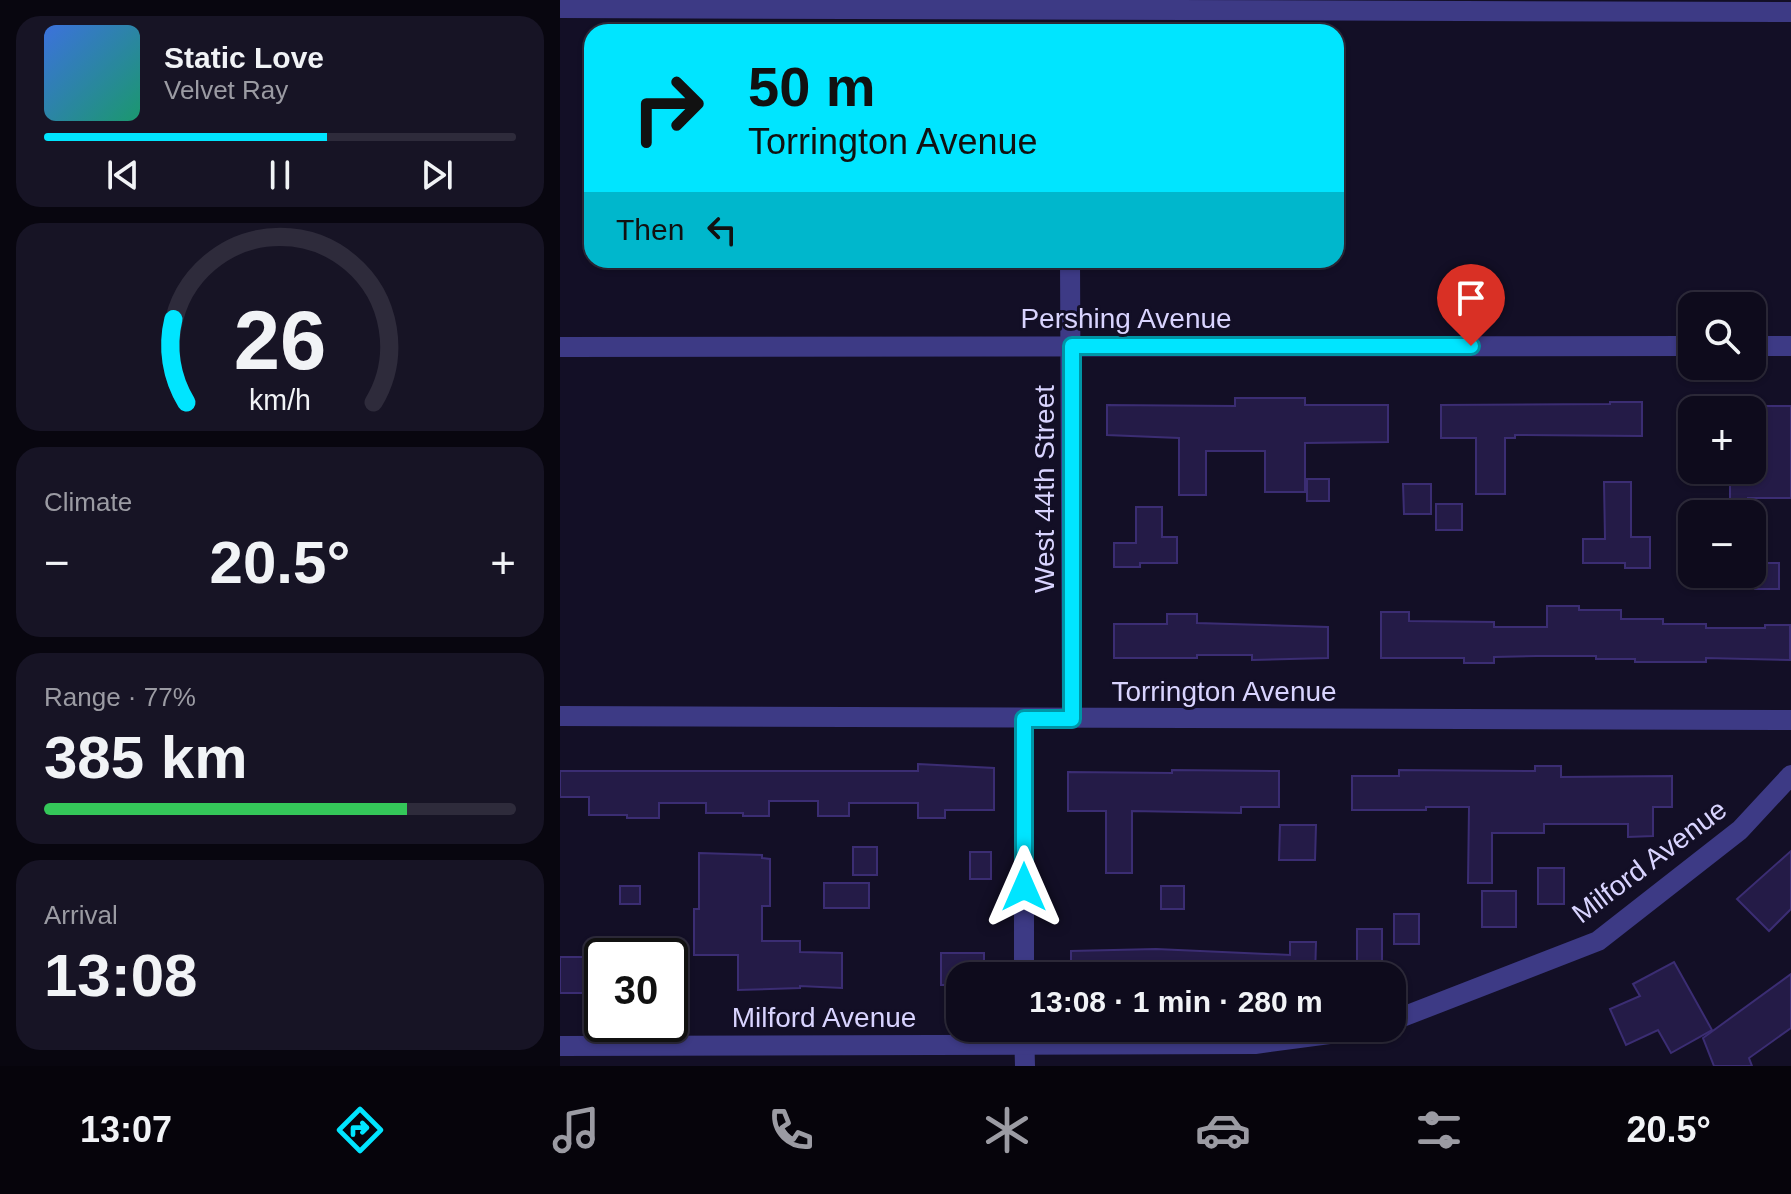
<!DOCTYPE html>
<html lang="en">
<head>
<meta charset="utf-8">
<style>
  body { margin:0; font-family:Arial,sans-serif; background:#171425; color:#f1f3f6; height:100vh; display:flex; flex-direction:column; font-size:30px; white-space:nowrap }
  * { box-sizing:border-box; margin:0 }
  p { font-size:26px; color:#9b9ba3 }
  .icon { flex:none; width:44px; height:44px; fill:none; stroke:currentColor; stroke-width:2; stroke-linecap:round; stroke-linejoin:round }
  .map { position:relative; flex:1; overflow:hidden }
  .drawer { display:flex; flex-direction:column; gap:16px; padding:16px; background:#08060f; width:560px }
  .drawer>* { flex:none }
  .hud { position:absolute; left:24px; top:24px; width:760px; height:244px; border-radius:24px; box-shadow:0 2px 6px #0004,0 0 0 2px #2e2b3b; background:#00e5ff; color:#111; overflow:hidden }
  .tools { position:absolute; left:1118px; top:292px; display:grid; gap:16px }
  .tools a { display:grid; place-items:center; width:88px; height:88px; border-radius:16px; background:#0e0b1c; box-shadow:0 2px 6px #0004,0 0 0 2px #2e2b3b; font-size:40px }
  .speed { position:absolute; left:24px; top:938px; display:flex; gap:16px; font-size:40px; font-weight:700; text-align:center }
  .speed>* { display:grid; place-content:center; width:104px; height:104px; border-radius:50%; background:#0e0b1c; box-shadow:0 2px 6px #0004,0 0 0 2px #2e2b3b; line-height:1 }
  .speed .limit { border:4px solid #111; border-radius:12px; background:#fff; color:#111 }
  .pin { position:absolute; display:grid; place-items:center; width:68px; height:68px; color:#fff; margin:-82px -34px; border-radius:50% 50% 50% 0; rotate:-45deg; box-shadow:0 0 8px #0007 }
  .pin .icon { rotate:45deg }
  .me { position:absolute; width:88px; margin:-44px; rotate:0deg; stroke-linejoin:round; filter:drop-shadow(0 0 6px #0008) }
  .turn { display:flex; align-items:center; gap:28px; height:168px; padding:0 32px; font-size:36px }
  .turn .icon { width:104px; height:104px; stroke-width:2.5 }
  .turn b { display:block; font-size:56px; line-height:68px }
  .then { display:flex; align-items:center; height:76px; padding:0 32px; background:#0003; gap:16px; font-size:30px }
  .big { font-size:60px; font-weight:600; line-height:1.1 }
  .drawer .tile { flex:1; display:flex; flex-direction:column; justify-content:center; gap:12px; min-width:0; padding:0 28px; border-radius:24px; background:#171425 }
  .drawer .dial { align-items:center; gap:0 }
  .dial svg { height:208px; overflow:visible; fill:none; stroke:#2e2b3b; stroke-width:7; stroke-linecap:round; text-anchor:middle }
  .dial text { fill:#f1f3f6; stroke:none }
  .song { display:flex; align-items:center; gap:24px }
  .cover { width:96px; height:96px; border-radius:12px; background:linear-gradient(135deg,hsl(220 70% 55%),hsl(160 70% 35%)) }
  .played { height:8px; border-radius:4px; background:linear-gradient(90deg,#00e5ff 60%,#2e2b3b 60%) }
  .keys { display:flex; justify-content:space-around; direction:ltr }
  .heat { display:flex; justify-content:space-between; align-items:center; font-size:44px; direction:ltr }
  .charge { height:12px; border-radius:6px; background:linear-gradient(90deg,#34c759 77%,#2e2b3b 0) }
  .trip { position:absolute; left:386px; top:962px; width:460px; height:80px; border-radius:24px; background:#0e0b1c; box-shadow:0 2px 6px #0004,0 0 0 2px #2e2b3b; font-weight:600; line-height:80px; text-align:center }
  .tabs { display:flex; height:128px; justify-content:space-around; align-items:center; background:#06040b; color:#9b9ba3 }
  .tabs .icon { width:56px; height:56px }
  .tabs .current { color:#00e5ff }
  .tabs b { font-size:36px; color:#f1f3f6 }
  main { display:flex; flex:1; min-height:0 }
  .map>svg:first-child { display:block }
</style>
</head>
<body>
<main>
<section class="drawer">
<div class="tile">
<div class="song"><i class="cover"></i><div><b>Static Love</b><p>Velvet Ray</p></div></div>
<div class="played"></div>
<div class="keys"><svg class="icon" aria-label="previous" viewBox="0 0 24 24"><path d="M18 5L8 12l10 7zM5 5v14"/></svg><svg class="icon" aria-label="pause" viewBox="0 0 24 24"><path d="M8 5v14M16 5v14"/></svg><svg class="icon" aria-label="next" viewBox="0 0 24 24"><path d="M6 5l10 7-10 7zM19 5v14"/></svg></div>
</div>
<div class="tile dial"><svg viewBox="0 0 100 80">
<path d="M14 69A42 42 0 1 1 86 69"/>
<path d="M14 69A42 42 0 0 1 9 37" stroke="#00e5ff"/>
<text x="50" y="56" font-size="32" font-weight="700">26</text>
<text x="50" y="72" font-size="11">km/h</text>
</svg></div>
<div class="tile"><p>Climate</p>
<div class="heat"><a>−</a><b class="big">20.5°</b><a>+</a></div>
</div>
<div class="tile"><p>Range · 77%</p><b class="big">385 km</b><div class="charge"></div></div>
<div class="tile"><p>Arrival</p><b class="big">13:08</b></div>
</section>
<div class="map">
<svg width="1231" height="1066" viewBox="0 0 1231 1066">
  <rect width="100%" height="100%" fill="#130f26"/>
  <!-- building -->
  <g fill="#241b47" stroke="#3b2d73" stroke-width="2">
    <path d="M 675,398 L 745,398 L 745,405 L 828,405 L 828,442 L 745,443 L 745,492 L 705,492 L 705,451 L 646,451 L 646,495 L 619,495 L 619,438 L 547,435 L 547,405 L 675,406 Z"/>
    <path d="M 1050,402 L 1082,402 L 1082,436 L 955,435 L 955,438 L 945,438 L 945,494 L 916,494 L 916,438 L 881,438 L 881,405 L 1050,404 Z"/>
    <path d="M 1192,406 L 1231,406 L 1231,498 L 1188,498 L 1188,501 L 1170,501 L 1170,472 L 1192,472 Z"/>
    <rect x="747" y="479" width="22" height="22"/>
    <path d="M 1044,482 L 1071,482 L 1071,537 L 1090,537 L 1090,568 L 1065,568 L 1065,563 L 1023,563 L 1023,539 L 1045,539 Z"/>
    <path d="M 843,484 L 871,484 L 871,514 L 844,514 Z"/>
    <rect x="876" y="504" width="26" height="26"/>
    <path d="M 576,507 L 602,507 L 602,537 L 617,537 L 617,563 L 580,563 L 580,567 L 554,567 L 554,543 L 576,543 Z"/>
    <rect x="1195" y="563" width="24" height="26"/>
    <path d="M 987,606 L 1019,606 L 1019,610 L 1061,610 L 1061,619 L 1103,619 L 1103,624 L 1146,624 L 1146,628 L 1205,628 L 1205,625 L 1230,625 L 1230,660 L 1146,658 L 1146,662 L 1075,662 L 1075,659 L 1036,659 L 1036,656 L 977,656 L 934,657 L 934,663 L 904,663 L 904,658 L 821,658 L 821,612 L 849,612 L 849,621 L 934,622 L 934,627 L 987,627 Z"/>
    <path d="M 607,614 L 637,614 L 637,623 L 768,627 L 768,658 L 692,660 L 692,655 L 637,655 L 637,658 L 554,658 L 554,624 L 607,624 Z"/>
    <path d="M 358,764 L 434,768 L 434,810 L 385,810 L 385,818 L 358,818 L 358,803 L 289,803 L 289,816 L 258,816 L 258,801 L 209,801 L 209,816 L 183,816 L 183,813 L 146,813 L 146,803 L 99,803 L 99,818 L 67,818 L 67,815 L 29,815 L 29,797 L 0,797 L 0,771 L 358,771 Z"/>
    <path d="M 975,766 L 1001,766 L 1001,777 L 1112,776 L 1112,807 L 1093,807 L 1093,836 L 1068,837 L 1068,824 L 984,824 L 984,833 L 932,833 L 932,883 L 908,883 L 909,807 L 866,807 L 866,810 L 792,810 L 792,776 L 839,776 L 839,770 L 975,771 Z"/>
    <path d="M 612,770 L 719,771 L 719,807 L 681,807 L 681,813 L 572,811 L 572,873 L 546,873 L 546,811 L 508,811 L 508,772 L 612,773 Z"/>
    <path d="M 720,825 L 756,825 L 755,860 L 719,860 Z"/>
    <rect x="293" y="847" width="24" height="28"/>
    <path d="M 1231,851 L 1231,909 L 1209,931 L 1177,899 Z"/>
    <rect x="410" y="852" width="21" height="27"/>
    <path d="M 139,853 L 202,855 L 202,858 L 210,859 L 210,906 L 202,906 L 202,941 L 240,941 L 240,952 L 282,953 L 282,988 L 240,986 L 240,988 L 178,990 L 178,955 L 134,955 L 134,909 L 139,909 Z"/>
    <rect x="978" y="868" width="26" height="36"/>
    <rect x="264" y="883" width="45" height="25"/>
    <rect x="60" y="886" width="20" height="18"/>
    <rect x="601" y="886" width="23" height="23"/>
    <rect x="922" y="891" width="34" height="36"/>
    <rect x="834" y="914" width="25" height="30"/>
    <rect x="797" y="929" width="25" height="41"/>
    <path d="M 730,942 L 756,942 L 755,976 L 511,976 L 511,951 L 596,949 L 730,955 Z"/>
    <path d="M 381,953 L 424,953 L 424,976 L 400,976 L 400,985 L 381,985 Z"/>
    <rect x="0" y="957" width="42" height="36"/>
    <path d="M 1114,962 L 1152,1030 L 1111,1053 L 1098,1030 L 1066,1045 L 1050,1009 L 1080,996 L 1073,984 Z"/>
    <path d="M 1231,974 L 1231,1028 L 1189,1058 L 1192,1066 L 1154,1066 L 1143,1038 Z"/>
  </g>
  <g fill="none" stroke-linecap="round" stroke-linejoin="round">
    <!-- minor -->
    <g stroke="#3d3a85" stroke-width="20">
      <path d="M 0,8 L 1231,12"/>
      <path d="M 510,260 L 512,719"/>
      <path d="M 1192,346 L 1231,346"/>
      <path d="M 0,347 L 1132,346"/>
      <path d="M 0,716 L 1231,720"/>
      <path d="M 464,719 L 464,976"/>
      <path d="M 832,1021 L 1038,941 L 1180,830 L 1231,775"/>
      <path d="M 464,1028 L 465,1066"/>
      <path d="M 0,1046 L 695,1044 L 815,1028"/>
    </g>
  </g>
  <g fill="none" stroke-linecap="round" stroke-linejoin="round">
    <!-- route casing -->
    <g stroke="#0095a6" stroke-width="20">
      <path id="route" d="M 464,887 L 464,719 L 512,719 L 512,346 L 911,346"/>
    </g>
    <!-- route -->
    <use href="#route" stroke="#00e5ff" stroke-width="14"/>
  </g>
  <g text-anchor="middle" stroke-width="6" stroke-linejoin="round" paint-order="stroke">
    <!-- street labels -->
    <g font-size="28" fill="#d9d4ff" stroke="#130f26">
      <text x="566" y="328">Pershing Avenue</text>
      <text transform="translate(484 489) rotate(-90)" y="10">West 44th Street</text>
      <text x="664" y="701">Torrington Avenue</text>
      <text transform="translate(1089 861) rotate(-37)" y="10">Milford Avenue</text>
      <text x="264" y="1027">Milford Avenue</text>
    </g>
  </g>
</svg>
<div class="tools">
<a><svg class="icon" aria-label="search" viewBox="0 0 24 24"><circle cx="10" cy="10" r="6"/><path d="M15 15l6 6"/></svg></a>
<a>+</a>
<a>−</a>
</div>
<div class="speed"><div class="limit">30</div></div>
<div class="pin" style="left:911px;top:346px;background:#d93025"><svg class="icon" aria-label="arrive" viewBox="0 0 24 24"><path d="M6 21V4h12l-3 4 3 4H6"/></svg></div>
<svg class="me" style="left:464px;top:887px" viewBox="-20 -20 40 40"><path d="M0-17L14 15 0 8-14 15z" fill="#00e5ff" stroke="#fff" stroke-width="4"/></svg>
<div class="trip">13:08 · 1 min · 280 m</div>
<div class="hud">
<div class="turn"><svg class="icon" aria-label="right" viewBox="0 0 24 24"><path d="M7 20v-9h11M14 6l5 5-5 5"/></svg><div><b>50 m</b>Torrington Avenue</div></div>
<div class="then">Then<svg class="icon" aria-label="left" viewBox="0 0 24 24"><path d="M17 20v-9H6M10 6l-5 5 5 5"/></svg></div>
</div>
</div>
</main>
<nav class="tabs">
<b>13:07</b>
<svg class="icon current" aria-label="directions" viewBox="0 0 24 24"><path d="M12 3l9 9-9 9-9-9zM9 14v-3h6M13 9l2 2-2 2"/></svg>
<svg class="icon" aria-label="music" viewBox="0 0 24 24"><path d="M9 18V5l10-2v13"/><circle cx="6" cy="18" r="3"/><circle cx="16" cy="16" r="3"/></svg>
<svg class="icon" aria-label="phone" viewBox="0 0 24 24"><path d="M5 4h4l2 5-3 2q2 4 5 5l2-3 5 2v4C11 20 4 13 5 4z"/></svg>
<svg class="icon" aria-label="climate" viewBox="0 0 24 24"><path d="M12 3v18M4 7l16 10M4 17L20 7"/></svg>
<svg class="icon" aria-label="car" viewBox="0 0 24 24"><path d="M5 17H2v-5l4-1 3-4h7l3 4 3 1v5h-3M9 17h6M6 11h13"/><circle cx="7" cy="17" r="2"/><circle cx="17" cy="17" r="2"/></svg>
<svg class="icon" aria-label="filters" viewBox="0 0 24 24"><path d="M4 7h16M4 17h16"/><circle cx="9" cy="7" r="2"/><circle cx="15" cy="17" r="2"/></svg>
<b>20.5°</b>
</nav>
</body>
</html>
